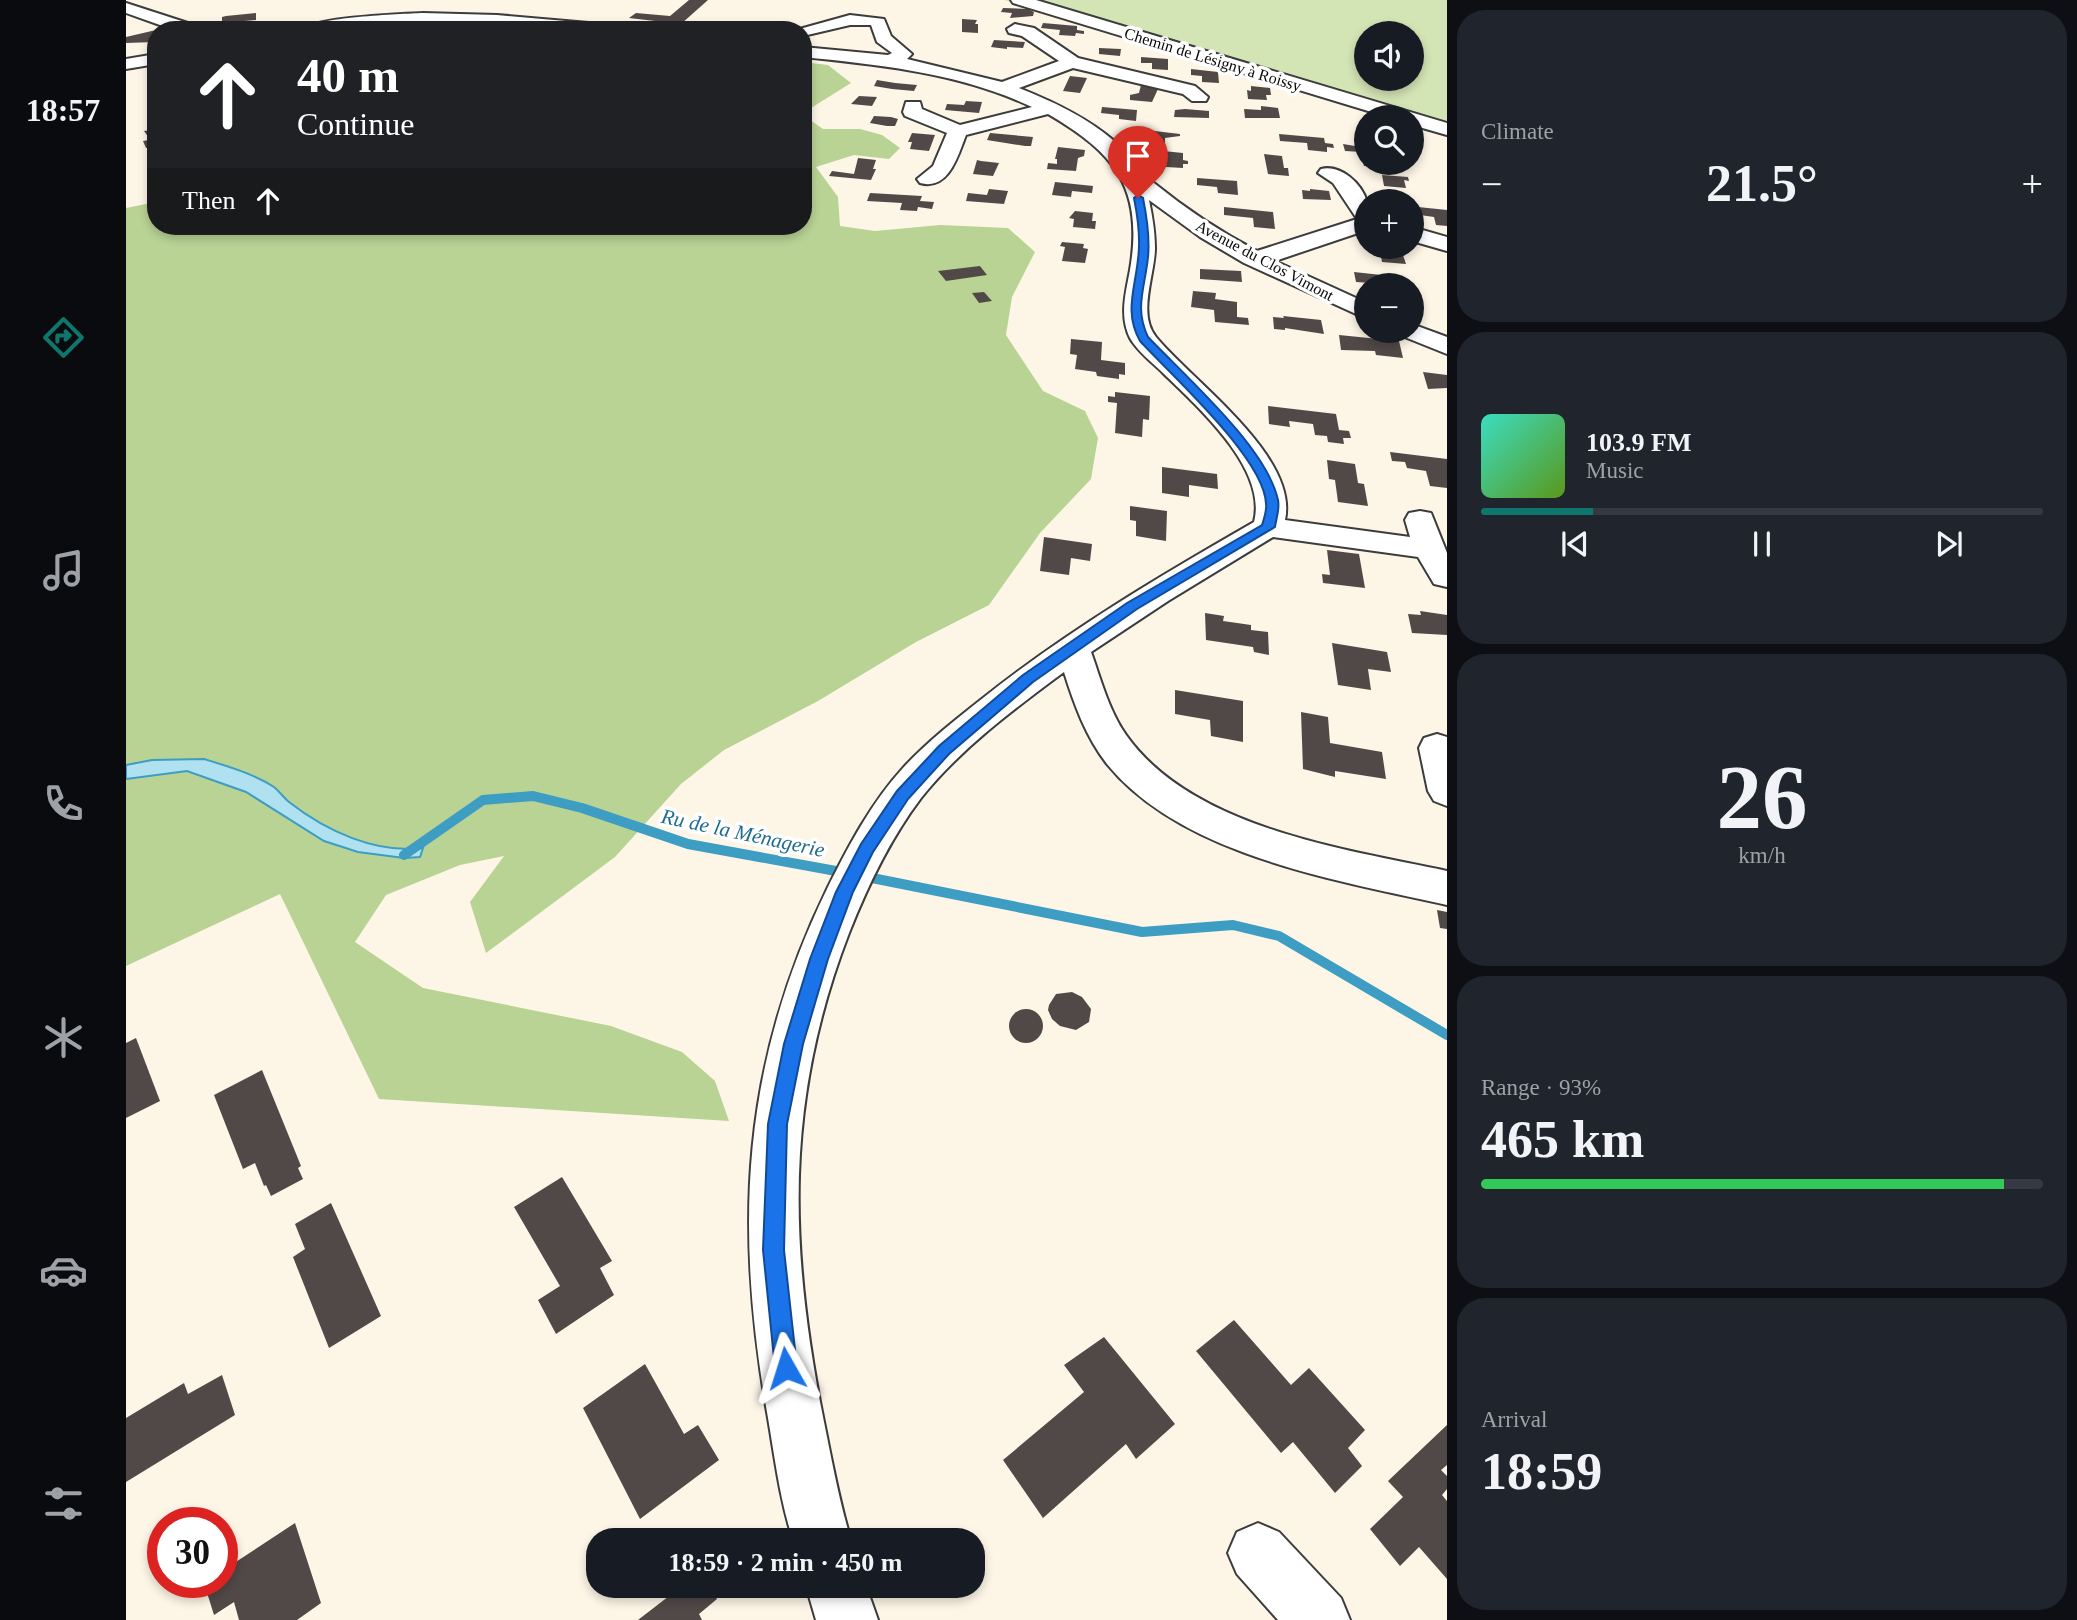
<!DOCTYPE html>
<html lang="en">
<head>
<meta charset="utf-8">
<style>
  body { margin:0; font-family:Georgia,serif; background:#20242c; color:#f1f3f6; height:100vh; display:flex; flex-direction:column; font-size:26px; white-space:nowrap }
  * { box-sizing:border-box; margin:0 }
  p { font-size:23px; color:#9ea1a6 }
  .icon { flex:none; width:38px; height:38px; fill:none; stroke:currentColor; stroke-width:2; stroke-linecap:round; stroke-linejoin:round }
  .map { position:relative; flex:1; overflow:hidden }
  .side { display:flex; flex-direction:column; gap:10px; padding:10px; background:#0d0f14; width:630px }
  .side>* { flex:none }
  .top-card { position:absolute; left:21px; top:21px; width:665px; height:214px; border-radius:28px; box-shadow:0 4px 10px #0003; background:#202124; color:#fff; overflow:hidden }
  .controls { position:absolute; left:1228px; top:21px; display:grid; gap:14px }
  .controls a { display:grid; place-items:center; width:70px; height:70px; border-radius:50%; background:#171b24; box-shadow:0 4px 10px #0003; font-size:35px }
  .speed { position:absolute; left:21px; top:1507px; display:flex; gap:14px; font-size:35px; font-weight:700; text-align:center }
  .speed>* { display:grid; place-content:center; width:91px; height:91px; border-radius:50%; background:#171b24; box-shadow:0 4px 10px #0003; line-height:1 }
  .speed .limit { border:10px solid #d22; background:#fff; color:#111 }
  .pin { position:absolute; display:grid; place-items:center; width:60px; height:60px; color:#fff; margin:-72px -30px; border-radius:50% 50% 50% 0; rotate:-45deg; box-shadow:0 0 7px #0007 }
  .pin .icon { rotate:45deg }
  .me { position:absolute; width:77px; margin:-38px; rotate:354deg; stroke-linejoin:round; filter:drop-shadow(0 0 5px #0008) }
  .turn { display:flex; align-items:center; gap:24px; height:147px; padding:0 35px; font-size:32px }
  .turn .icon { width:91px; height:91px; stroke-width:2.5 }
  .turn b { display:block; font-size:49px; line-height:60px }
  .then { display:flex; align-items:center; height:66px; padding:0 35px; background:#0003; gap:14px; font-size:26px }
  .big { font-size:52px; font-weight:700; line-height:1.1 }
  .side .widget { flex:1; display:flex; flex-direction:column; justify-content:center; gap:10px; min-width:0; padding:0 24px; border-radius:28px; background:#20242c }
  .side .dial { align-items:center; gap:0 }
  .dial b { font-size:91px; line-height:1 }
  .song { display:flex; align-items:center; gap:21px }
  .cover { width:84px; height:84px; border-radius:10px; background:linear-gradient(135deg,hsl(170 70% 55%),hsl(90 70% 35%)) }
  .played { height:7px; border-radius:4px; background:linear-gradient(90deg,#0f766e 20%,#363941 20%) }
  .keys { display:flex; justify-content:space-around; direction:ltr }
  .heat { display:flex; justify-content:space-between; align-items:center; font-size:38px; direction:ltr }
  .charge { height:10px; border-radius:5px; background:linear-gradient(90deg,#34c759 93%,#363941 0) }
  .trip { position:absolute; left:460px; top:1528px; width:399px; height:70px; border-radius:28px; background:#171b24; box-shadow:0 4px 10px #0003; font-weight:700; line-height:70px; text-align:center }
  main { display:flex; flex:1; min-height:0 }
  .dock { display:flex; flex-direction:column; width:126px; justify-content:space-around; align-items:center; background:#090b0e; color:#9ea1a6 }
  .dock .icon { width:49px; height:49px }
  .dock .on { color:#0f766e }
  .dock b { font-size:32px; color:#f1f3f6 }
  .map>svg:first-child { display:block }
</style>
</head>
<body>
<main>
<nav class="dock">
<b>18:57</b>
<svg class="icon on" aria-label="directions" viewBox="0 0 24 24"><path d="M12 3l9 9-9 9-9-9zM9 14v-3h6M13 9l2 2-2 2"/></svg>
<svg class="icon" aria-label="music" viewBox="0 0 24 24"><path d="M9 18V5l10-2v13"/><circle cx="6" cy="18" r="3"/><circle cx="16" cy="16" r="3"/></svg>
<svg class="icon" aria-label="phone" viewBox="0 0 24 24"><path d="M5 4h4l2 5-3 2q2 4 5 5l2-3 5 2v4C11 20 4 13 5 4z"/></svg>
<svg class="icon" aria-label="climate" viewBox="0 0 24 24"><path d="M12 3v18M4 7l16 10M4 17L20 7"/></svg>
<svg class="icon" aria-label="car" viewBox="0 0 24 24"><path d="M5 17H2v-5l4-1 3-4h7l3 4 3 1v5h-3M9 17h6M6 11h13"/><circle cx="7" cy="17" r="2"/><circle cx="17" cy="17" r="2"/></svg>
<svg class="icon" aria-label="filters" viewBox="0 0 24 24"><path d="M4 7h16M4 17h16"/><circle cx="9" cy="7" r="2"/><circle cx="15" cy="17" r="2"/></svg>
</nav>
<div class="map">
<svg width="1321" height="1620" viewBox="0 0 1321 1620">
  <rect width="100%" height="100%" fill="#fdf6e7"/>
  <!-- green -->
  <path fill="#d3e4b5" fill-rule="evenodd" d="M 878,0 L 1321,0 L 1321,136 L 1286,125 L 1286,117 L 1260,117 ZM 1241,33 L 1286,33 L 1286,79 L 1241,79 Z"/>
  <!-- forest -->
  <g fill="#b9d395">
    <path d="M 677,62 L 702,65 L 725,83 L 677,113 Z"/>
    <path d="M 677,115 L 697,129 L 734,129 L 756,135 L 774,148 L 763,159 L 728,155 L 690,167 L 712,197 L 714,226 L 749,231 L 814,225 L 882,228 L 909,252 L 886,297 L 880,335 L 917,391 L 959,411 L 972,438 L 965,479 L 914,533 L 863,605 L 790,642 L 692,701 L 598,750 L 555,784 L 489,857 L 360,953 L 344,902 L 378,856 L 334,865 L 260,895 L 229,942 L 297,988 L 485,1026 L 556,1052 L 589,1081 L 603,1121 L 253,1099 L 154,894 L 0,966 L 0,208 L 30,202 L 30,226 L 677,226 Z"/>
  </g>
  <!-- water -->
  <path fill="#b0e1f1" stroke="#3d9dc2" stroke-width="2" d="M 78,759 C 101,766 128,774 148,787 C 153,791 158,798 163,802 C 200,831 250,854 297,848 L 294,857 L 278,858 L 232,852 L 198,841 L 120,792 L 61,771 L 0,779 L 0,765 L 26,760 Z"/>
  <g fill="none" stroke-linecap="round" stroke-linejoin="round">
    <!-- stream -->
    <g stroke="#3d9dc2" stroke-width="10">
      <path d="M 278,855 L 357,800 L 407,796 L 456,808 L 562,844 L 721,873"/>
      <path d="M 736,876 L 1016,932 L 1107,925 L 1153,936 L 1321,1035"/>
    </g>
  </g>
  <!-- building -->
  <g fill="#514947">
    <path d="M 563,0 L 582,0 L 555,24 L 503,18 L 510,13 L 544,16 Z"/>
    <path d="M 877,8 L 902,9 L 908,12 L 907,16 L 884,18 L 886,13 L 875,12 Z"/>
    <path d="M 130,13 L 130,20 L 96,23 L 96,17 L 100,16 Z"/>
    <path d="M 836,19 L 851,20 L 849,24 L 852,24 L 852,33 L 836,32 Z"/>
    <path d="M 917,23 L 951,26 L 951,30 L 958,31 L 958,34 L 950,33 L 949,36 L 933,35 L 934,30 L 915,28 Z"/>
    <path d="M 30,30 L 24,37 L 30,37 L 30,42 L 0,43 L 0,37 Z"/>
    <path d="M 868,40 L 899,42 L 897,48 L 881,47 L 881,49 L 865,47 Z"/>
    <path d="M 973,48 L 995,49 L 994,56 L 973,54 Z"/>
    <path d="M 1015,57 L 1042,59 L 1042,70 L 1026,69 L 1026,63 L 1015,63 Z"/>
    <path d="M 1065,69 L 1092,72 L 1093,83 L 1076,82 L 1076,76 L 1065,75 Z"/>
    <path d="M 944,76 L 961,78 L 954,93 L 937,91 Z"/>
    <path d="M 751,80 L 769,83 L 791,85 L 788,91 L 766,89 L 748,86 Z"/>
    <path d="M 1015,85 L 1030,86 L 1032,89 L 1026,102 L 1004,100 L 1004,95 L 1013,93 Z"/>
    <path d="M 1125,86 L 1144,88 L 1145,95 L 1140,95 L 1141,100 L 1122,99 L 1121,90 L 1125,91 Z"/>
    <path d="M 733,96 L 751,97 L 746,106 L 725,104 Z"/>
    <path d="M 840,101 L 856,102 L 853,113 L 819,110 L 821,104 L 838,105 Z"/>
    <path d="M 1135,106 L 1152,108 L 1154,118 L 1119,118 L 1118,109 L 1135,110 Z"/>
    <path d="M 976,107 L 1011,110 L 1010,121 L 993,119 L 993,115 L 975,113 Z"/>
    <path d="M 1059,109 L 1083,111 L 1083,118 L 1048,117 L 1049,110 Z"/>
    <path d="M 748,116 L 765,117 L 772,119 L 769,126 L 761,126 L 744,123 Z"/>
    <path d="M 30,129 L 30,146 L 20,148 L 17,141 L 28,139 L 23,138 L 18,131 Z"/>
    <path d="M 1020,130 L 1054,134 L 1054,136 L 1039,138 L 1039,144 L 1019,143 Z"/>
    <path d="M 786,133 L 809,135 L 803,151 L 784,149 L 786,142 L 782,142 Z"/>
    <path d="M 864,133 L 907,137 L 905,146 L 899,146 L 861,140 Z"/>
    <path d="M 1153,134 L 1198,138 L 1199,143 L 1207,144 L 1208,148 L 1201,147 L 1201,152 L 1182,150 L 1181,143 L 1154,141 Z"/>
    <path d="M 1217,144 L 1241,148 L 1241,163 L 1258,163 L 1260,168 L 1238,166 L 1235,152 L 1219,151 Z"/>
    <path d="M 932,147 L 959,150 L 958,156 L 952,158 L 950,171 L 921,169 L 922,163 L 931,164 L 931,159 L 929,159 Z"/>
    <path d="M 1037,151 L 1057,153 L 1057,160 L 1062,161 L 1062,164 L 1057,164 L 1057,168 L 1040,167 L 1041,159 L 1037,158 Z"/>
    <path d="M 1138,154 L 1156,156 L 1158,168 L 1162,168 L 1163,176 L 1142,174 Z"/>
    <path d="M 732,158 L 750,160 L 747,169 L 750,169 L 745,180 L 703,176 L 706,171 L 728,174 Z"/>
    <path d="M 851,160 L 855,161 L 873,163 L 867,176 L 847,174 Z"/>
    <path d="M 1256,175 L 1282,177 L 1283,181 L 1278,180 L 1280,188 L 1258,186 Z"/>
    <path d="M 1071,178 L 1111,181 L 1112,195 L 1092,193 L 1091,187 L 1071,185 Z"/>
    <path d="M 929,182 L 967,186 L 966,193 L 946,191 L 945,197 L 926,195 Z"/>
    <path d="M 863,189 L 882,191 L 878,204 L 840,201 L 842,193 L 861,195 Z"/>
    <path d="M 1184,189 L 1203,191 L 1205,200 L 1177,199 L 1176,190 L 1184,191 Z"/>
    <path d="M 744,193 L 796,196 L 794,201 L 808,202 L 806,209 L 792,207 L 791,211 L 774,210 L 776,203 L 741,201 Z"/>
    <path d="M 1098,207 L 1147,212 L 1149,229 L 1128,227 L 1127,218 L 1098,215 Z"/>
    <path d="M 1292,207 L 1321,210 L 1321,226 L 1310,225 L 1308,217 L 1294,215 Z"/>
    <path d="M 949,211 L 967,213 L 966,221 L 970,221 L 969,229 L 947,227 L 948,219 L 943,218 Z"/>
    <path d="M 936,242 L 958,244 L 957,248 L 962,249 L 959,263 L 936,261 L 939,247 L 934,246 Z"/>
    <path d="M 1257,247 L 1280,247 L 1281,253 L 1276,252 L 1280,264 L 1256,262 L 1254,250 L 1258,251 Z"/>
    <path d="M 854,266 L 861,275 L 820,281 L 812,271 Z"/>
    <path d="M 1074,269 L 1115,271 L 1116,282 L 1074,279 Z"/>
    <path d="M 1228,272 L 1274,277 L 1276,285 L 1230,282 Z"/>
    <path d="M 1067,291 L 1090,293 L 1089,299 L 1111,302 L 1111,317 L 1122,318 L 1123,325 L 1089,322 L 1088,310 L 1065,307 Z"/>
    <path d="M 858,292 L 866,301 L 853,303 L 846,293 Z"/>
    <path d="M 1157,316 L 1195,320 L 1198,334 L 1159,328 L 1159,330 L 1148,329 L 1147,317 L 1158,318 Z"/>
    <path d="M 1213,335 L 1273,341 L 1277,358 L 1250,355 L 1249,351 L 1215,350 Z"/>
    <path d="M 945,339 L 976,342 L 975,360 L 999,363 L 999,375 L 993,374 L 993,379 L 971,376 L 970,372 L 949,369 L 951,355 L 944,354 Z"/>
    <path d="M 1297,372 L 1321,375 L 1321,388 L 1302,389 Z"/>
    <path d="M 989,392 L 1024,396 L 1023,420 L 1017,419 L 1016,437 L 989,433 L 991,403 L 982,402 L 982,396 L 989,397 Z"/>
    <path d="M 1142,406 L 1210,414 L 1213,430 L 1223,431 L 1225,438 L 1217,438 L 1218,444 L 1202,442 L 1201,436 L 1189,435 L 1187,424 L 1163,421 L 1164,427 L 1143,424 Z"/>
    <path d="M 1264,452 L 1321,459 L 1321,488 L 1304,486 L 1300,471 L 1281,468 L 1279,462 L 1266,461 Z"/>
    <path d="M 1201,460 L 1229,464 L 1232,483 L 1238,484 L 1242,506 L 1212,502 L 1209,480 L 1203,479 Z"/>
    <path d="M 1036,467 L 1091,474 L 1092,489 L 1063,485 L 1063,497 L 1036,493 Z"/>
    <path d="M 1004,506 L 1041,511 L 1040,541 L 1010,536 L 1010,521 L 1004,520 Z"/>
    <path d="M 918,537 L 966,544 L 964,561 L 945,558 L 943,575 L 914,571 Z"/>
    <path d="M 1201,550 L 1233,554 L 1239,588 L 1197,583 L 1196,574 L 1204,575 Z"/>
    <path d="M 1294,611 L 1321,615 L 1321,635 L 1286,633 L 1282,614 L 1295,615 Z"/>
    <path d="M 1079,613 L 1098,616 L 1097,621 L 1125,625 L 1125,630 L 1142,632 L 1143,655 L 1128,652 L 1127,647 L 1080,640 Z"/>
    <path d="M 1206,643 L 1261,652 L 1265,672 L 1242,669 L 1245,690 L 1212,685 Z"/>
    <path d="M 1049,690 L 1117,701 L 1117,742 L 1085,736 L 1084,720 L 1049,714 Z"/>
    <path d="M 1175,712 L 1202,717 L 1204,743 L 1256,752 L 1260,779 L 1209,771 L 1209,777 L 1177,769 Z"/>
    <path d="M 1311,910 L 1321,912 L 1321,929 L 1314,928 Z"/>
    <path d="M 946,992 L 956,997 L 965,1009 L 963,1022 L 950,1030 L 934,1026 L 926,1019 L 922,1010 L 923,1005 L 930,994 Z"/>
    <circle cx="900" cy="1026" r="17"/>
    <path d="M 10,1038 L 34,1101 L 0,1118 L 0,1043 Z"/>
    <path d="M 136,1070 L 175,1166 L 172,1168 L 177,1179 L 145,1196 L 140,1185 L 138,1186 L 129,1163 L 117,1169 L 88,1095 Z"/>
    <path d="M 436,1177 L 486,1261 L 474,1268 L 488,1295 L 430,1334 L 412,1300 L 434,1286 L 388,1207 Z"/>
    <path d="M 205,1203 L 255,1316 L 203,1348 L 167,1257 L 179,1249 L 169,1224 Z"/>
    <path d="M 1108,1320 L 1165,1385 L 1183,1368 L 1239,1430 L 1222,1448 L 1236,1466 L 1209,1493 L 1167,1442 L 1155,1453 L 1070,1351 Z"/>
    <path d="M 978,1337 L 1049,1424 L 1010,1459 L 1000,1444 L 917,1518 L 877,1460 L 958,1392 L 938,1365 Z"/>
    <path d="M 519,1364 L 558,1434 L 572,1425 L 593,1460 L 514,1519 L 457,1408 Z"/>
    <path d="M 96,1375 L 109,1415 L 0,1482 L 0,1418 L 58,1383 L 62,1394 Z"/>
    <path d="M 1321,1425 L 1321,1465 L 1315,1470 L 1321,1476 L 1321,1489 L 1316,1495 L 1321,1501 L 1321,1579 L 1293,1547 L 1274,1566 L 1244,1529 L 1277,1497 L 1262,1481 Z"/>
    <path d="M 169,1523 L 195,1603 L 171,1620 L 113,1620 L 108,1602 L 88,1615 L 78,1583 L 96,1582 L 96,1571 Z"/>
    <path d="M 556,1586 L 584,1586 L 591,1599 L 573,1614 L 576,1620 L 512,1620 Z"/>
  </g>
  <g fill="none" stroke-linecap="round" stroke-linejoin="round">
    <!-- minor casing -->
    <g stroke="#3c3c3c" stroke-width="4">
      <g id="minor">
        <path d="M 885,0 L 910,0 L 1321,123 L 1321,135 L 1286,125 L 1286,117 L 1262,117 L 887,3 Z"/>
        <path d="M 0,3 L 71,26 L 73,30 L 48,30 L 0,13 Z"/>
        <path d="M 297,13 L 371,15 L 486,25 L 494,30 C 428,30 363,21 297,23 C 255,24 215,30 174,30 C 188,17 274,14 297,13 Z"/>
        <path d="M 724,15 L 758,19 L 765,36 L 786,54 L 781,59 L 876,82 L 933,61 L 896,36 L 883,33 L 881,29 L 889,24 L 908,28 L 952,58 L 1069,86 L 1082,97 L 1080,101 L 1066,101 L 1057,94 L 947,68 L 893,88 C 926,101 960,117 987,140 C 1002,153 1013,170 1028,183 C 1060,209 1095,232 1131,251 L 1231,219 L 1207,183 L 1192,173 L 1195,169 C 1214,164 1236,183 1241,202 C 1243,210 1241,222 1241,230 L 1149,261 L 1241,303 L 1241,319 L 1118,263 L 1074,237 L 1023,200 C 1026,215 1029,231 1029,248 C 1029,274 1011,314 1030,337 C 1066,381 1173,456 1159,520 L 1284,537 L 1279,520 L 1283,513 L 1294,511 L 1305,513 L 1321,553 L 1321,587 L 1308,584 L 1292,557 L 1147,537 L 1042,601 L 965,652 C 975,680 983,711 1000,735 C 1066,828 1217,849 1321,871 L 1321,905 C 1211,880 1056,856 981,764 C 960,737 948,704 938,672 C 888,709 834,749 795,798 C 764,839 742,885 723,933 C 658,1101 663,1248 698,1422 C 706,1461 713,1501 725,1540 L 667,1540 C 654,1500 649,1459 642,1418 C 608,1227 615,1066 701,889 C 722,847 745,803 777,768 C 801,742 829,720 857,698 C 941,631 1034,576 1128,522 C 1142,469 1072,407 1037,373 C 1027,363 1011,351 1004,338 C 993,316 1000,292 1004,270 C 1018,188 989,153 922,114 L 840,135 C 832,155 823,191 794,183 L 791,179 L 807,166 L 821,133 L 779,116 L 777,112 L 780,102 L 794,102 L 796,109 L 834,125 L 906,107 C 834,73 755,65 677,57 L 677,47 L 762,55 L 766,53 L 751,42 L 745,25 L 724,25 L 677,36 L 677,30 L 670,30 Z"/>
        <path d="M 30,54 L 30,64 L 0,69 L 0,59 Z"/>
        <path d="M 1286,227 L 1321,237 L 1321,251 L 1286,241 Z"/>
        <path d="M 1286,324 L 1321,337 L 1321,354 L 1276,336 L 1273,331 L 1286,331 Z"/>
        <path d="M 1311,734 L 1321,737 L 1321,806 L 1308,801 L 1302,791 L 1293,748 L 1298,738 Z"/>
        <path d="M 1132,1523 L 1153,1532 L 1215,1598 L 1224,1620 L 1152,1620 L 1111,1574 L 1102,1553 L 1111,1532 Z"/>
        <path d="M 680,1586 L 740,1586 L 752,1620 L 690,1620 Z"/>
      </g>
    </g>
    <!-- minor -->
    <use href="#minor" fill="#fff" fill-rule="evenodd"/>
  </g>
  <!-- route -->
  <path fill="#1a73e8" stroke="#114b97" stroke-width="2" d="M 1012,195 L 1017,198 C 1021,218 1024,237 1022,257 C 1019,288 1008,308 1022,337 C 1060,377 1141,448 1152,500 C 1154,509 1150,519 1149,527 L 1011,609 L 907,682 L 823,754 L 782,799 L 747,852 L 727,892 L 702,959 L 677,1044 L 661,1124 L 658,1250 L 671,1368 L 668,1376 L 660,1379 L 652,1376 L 649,1368 L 637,1250 L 642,1124 L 658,1044 L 684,959 L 710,892 L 735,844 L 771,791 L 813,746 L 897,675 L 1001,603 L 1136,525 C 1138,519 1141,510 1140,504 C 1139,459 1045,375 1014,341 C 998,313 1009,289 1012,259 C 1015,238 1012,218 1008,198 Z"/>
  <g text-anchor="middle" stroke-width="7" stroke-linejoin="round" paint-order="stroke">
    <!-- far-street labels -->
    <g font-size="16" fill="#090909" stroke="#fff">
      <text transform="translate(1087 59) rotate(17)" y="6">Chemin de Lésigny à Roissy</text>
      <text transform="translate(1139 260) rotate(28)" y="6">Avenue du Clos Vimont</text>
    </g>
    <!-- water labels -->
    <g font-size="21" font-style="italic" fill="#1e6c90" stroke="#fff">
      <text transform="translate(617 833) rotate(12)" y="7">Ru de la Ménagerie</text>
    </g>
  </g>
</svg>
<div class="controls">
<a><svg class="icon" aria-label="sound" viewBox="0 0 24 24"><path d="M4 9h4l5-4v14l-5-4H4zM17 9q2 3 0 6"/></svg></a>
<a><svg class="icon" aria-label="search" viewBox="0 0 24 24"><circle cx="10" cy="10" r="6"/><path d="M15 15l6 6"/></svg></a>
<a>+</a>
<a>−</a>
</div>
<div class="speed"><div class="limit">30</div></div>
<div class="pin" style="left:1012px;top:198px;background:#d93025"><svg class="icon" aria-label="arrive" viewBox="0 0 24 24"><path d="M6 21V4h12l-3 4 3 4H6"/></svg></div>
<svg class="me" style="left:660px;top:1368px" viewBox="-20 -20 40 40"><path d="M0-17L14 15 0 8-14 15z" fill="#1a73e8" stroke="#fff" stroke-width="4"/></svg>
<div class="trip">18:59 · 2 min · 450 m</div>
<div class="top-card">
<div class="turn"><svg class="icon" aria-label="ahead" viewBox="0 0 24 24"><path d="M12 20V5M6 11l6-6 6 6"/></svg><div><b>40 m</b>Continue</div></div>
<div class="then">Then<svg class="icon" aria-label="ahead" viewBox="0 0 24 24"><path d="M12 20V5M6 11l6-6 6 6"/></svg></div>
</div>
</div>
<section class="side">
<div class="widget"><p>Climate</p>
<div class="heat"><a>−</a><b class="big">21.5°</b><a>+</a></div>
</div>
<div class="widget">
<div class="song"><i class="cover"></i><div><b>103.9 FM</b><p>Music</p></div></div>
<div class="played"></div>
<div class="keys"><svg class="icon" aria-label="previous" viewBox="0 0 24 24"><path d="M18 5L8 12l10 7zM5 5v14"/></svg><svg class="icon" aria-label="pause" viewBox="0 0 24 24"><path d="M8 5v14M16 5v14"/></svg><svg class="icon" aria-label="next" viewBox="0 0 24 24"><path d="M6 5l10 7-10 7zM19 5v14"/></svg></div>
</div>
<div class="widget dial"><b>26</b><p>km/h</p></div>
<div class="widget"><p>Range · 93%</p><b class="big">465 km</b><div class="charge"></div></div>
<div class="widget"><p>Arrival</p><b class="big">18:59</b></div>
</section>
</main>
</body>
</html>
